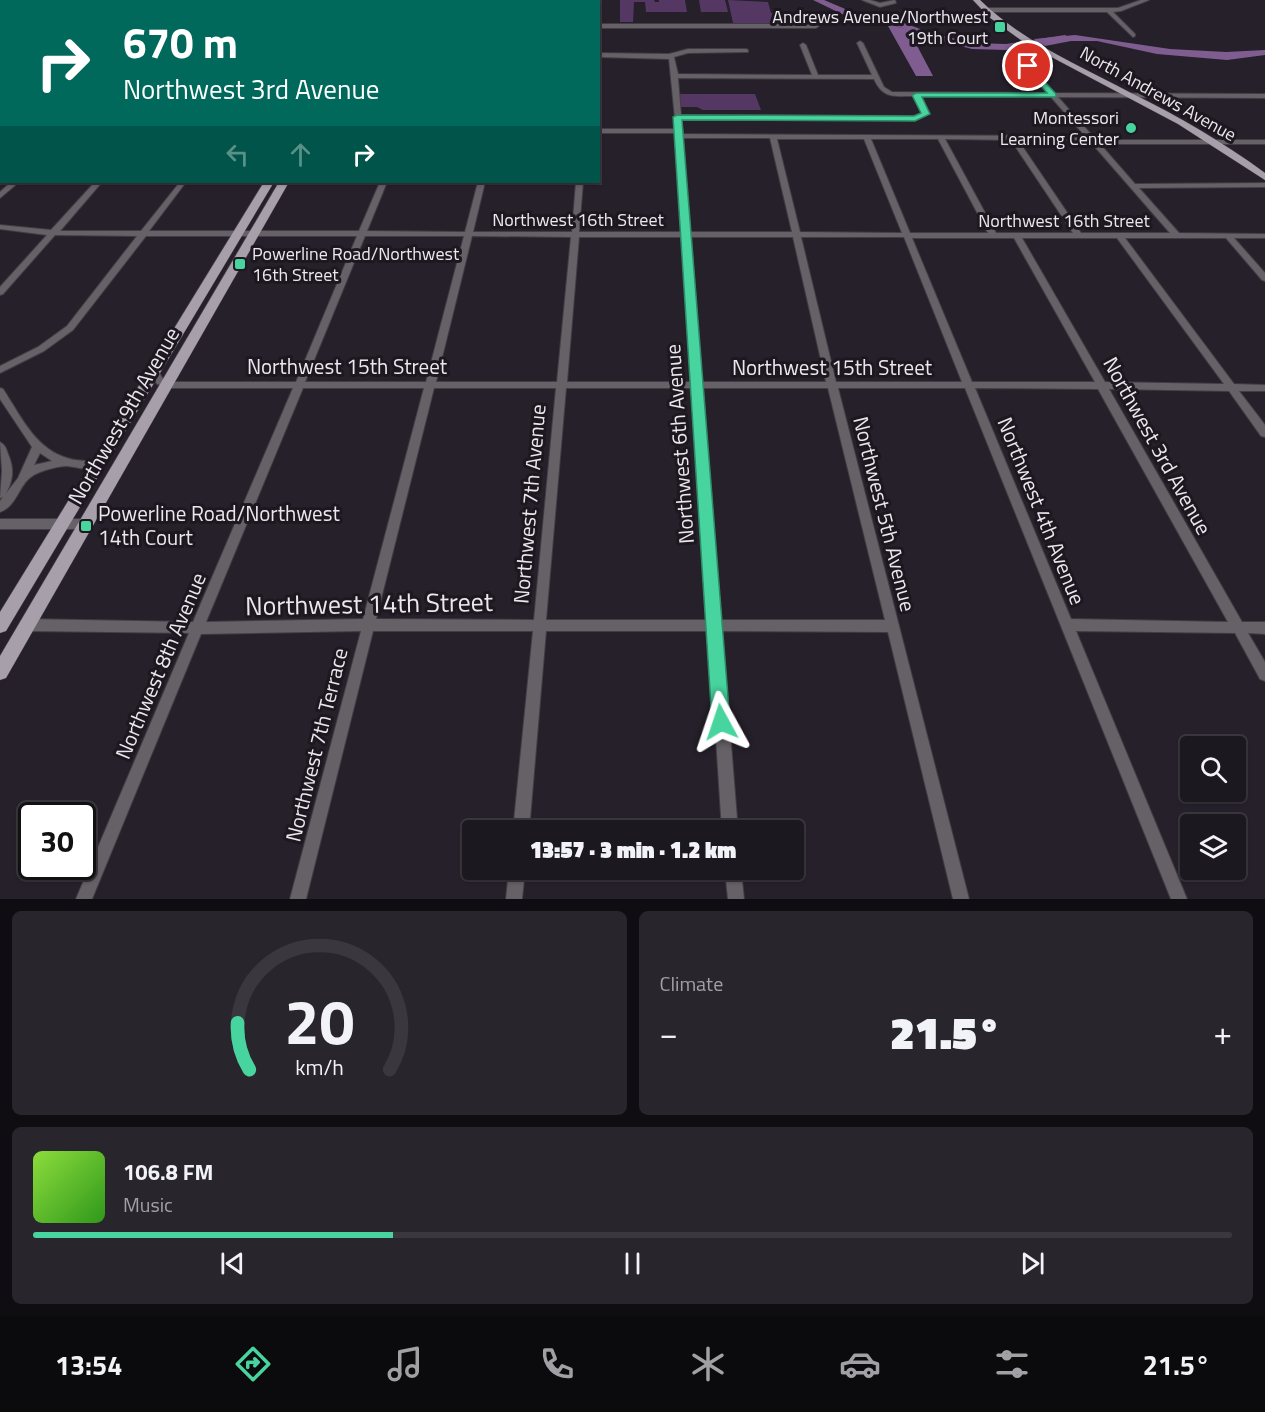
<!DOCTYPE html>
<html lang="en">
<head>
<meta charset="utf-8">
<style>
  body { margin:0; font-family:"Titillium Web",sans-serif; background:#29252d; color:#f1f3f6; height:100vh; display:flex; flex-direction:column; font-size:22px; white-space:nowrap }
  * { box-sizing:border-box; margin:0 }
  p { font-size:20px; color:#a0a0a5 }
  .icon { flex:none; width:33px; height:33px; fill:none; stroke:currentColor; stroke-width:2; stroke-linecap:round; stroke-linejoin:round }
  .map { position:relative; height:899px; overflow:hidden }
  .details { display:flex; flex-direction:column; gap:12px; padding:12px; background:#0f0d12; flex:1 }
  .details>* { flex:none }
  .banner { position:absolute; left:0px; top:0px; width:600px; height:183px; box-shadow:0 2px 4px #0004,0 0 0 2px #3a373e; background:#00695c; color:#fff; overflow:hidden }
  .fabs { position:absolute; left:1180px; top:736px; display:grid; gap:12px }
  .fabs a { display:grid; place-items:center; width:66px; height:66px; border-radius:6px; background:#1c1820; box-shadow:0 2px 4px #0004,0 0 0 2px #3a373e; font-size:30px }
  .speed { position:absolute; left:18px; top:802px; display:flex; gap:12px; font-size:30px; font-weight:700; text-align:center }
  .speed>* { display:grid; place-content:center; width:78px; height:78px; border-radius:50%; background:#1c1820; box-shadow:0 2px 4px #0004,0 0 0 2px #3a373e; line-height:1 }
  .speed .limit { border:3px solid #111; border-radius:9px; background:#fff; color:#111 }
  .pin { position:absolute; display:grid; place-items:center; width:51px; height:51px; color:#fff; margin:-26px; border:3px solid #fff; border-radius:50%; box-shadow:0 2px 6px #0007 }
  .me { position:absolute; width:66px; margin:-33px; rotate:355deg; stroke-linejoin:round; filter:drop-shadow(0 0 4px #0008) }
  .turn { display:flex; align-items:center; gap:21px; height:126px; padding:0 24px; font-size:27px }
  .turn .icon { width:78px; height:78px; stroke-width:2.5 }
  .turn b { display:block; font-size:42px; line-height:51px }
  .lanes { display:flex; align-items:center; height:57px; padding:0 24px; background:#0003; justify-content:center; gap:30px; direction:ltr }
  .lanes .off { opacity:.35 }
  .big { font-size:45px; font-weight:800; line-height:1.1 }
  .details .tile { flex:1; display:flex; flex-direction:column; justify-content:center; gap:9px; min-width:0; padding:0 21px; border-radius:9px; background:#29252d }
  .details .dial { align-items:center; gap:0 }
  .dial svg { height:156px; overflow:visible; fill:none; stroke:#3a373e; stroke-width:7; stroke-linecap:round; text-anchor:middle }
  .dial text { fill:#f1f3f6; stroke:none }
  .song { display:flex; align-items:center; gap:18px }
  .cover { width:72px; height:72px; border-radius:9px; background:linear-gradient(135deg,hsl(90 70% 55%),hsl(110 70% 35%)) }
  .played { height:6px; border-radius:3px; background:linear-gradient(90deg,#47d49e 30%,#3a373e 30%) }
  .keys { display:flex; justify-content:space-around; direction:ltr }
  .heat { display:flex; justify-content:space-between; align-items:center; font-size:33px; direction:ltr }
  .details .tiles { flex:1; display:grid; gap:12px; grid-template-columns:1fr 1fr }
  .tile:last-child { grid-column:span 2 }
  .trip { position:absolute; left:462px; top:820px; width:342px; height:60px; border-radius:6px; background:#1c1820; box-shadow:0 2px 4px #0004,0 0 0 2px #3a373e; font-weight:800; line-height:60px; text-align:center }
  .menu { display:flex; height:96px; justify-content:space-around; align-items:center; background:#0b0a0d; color:#a0a0a5 }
  .menu .icon { width:42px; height:42px }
  .menu .active { color:#47d49e }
  .menu b { font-size:27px; color:#f1f3f6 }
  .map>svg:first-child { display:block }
</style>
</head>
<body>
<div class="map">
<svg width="1265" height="899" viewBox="0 0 1265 899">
  <rect width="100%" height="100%" fill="#26202a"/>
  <!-- green -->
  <g fill="#553764">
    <path d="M 620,0 L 654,0 L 655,2 L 659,2 L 659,0 L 685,0 L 687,12 L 646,12 L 645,2 L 634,2 L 633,22 L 620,22 Z"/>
    <path d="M 699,0 L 725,0 L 728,12 L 701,12 Z"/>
    <path d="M 728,0 L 768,2 L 771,13 L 797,13 L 801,23 L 733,23 Z"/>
    <path d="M 678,94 L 755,94 L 761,110 L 703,110 L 697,107 L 680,107 Z"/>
  </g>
  <!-- water -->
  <g fill="#7f5d91">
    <path d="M 893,25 L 932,38 L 914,40 L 933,76 L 916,76 L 888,26 Z"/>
    <path d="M 1075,35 L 1170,49 L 1226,52 L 1265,50 L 1265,55 L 1227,60 L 1157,54 L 1097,41 L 1071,41 L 1045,46 L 1034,39 Z"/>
  </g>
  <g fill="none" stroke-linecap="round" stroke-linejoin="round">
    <!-- river -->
    <path fill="#7f5d91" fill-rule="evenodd" d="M 813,0 L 824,0 L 850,11 L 899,21 L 928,32 L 972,43 L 1006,44 L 1065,35 L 1070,38 L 1065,41 L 1006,50 L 972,49 L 922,36 L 894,25 L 844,15 Z"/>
    <!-- minor casing -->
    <g stroke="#423c45" stroke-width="2">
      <g id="minor">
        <path d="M 95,0 L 101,0 L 94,2 Z"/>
        <path d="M 106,0 L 221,0 L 222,1 L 109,2 Z"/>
        <path d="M 862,0 L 870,0 L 880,3 L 895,0 L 896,3 L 880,7 Z"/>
        <path d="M 1141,0 L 1149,0 L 1121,11 L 1113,12 L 1135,34 L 1135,36 L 1133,37 L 1107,12 L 986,12 L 983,10 L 986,8 L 1118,8 Z"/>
        <rect x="0" y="20" width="2" height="4"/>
        <path d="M 598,24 L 816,24 L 819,26 L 816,28 L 598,28 Z"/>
        <path d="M 860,41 L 863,43 L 884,87 L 892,92 L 1048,93 L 1015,55 L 1015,53 L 1017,52 L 1055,93 L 1265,94 L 1265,98 L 1058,97 L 1096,140 L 1265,140 L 1265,144 L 1100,144 L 1135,184 L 1265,183 L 1265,187 L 1139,188 L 1179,233 L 1265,234 L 1265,238 L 1234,238 L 1265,273 L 1265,281 L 1262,280 L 1226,238 L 1125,238 L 1234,384 L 1265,385 L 1265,391 L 1239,391 L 1265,425 L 1265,437 L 1261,436 L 1229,391 L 1109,389 L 1242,622 L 1265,622 L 1265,634 L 1248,633 L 1265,662 L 1265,681 L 1260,679 L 1235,633 L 1076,631 L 1187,899 L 1171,899 L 965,388 L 838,388 L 969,899 L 953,899 L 888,632 L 722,631 L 738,831 L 722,831 L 709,631 L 546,631 L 529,831 L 513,831 L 533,631 L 373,631 L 306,899 L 290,899 L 361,631 L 201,634 L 92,899 L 76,899 L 189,633 L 27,631 L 23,629 L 21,625 L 23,621 L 27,619 L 193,622 L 293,388 L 171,388 L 157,384 L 150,373 L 155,370 L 158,371 L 163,379 L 171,382 L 296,382 L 357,236 L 146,236 L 73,330 L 44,351 L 0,373 L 0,366 L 38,347 L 67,326 L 137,236 L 55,235 L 3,294 L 0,295 L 0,287 L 47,235 L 0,229 L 0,225 L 51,230 L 95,182 L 102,182 L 60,231 L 141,231 L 180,182 L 186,182 L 149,231 L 359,231 L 380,182 L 387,182 L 367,231 L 465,232 L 478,182 L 485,182 L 473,232 L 572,232 L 576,182 L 583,182 L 579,232 L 682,232 L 676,133 L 598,133 L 598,129 L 676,129 L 669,59 L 598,57 L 598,53 L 669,54 L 688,49 L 746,49 L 748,50 L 748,52 L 688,53 L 674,57 L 678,74 L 812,75 L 800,45 L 803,43 L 806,45 L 818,75 L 872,75 L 857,43 ZM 678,78 L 874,79 C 883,99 894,96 913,96 L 922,113 L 914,116 L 681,115 ZM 920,96 L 1051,97 L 1085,136 L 683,134 L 681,119 L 915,120 L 929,114 ZM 683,138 L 770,138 L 792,232 L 690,232 ZM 777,139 L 864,139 L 902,233 L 800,232 ZM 871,139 L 938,139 L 988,233 L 910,233 ZM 945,139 L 1011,140 L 1073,233 L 996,233 ZM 1018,140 L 1089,140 L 1170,233 L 1081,233 ZM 365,236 L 464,236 L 426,382 L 305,382 ZM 472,236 L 571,237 L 557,382 L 436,382 ZM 579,237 L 683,237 L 692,382 L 567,382 ZM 691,237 L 793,237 L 826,382 L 702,382 ZM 801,237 L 904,237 L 962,382 L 836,382 ZM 912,238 L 1014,238 L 1095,382 L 972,382 ZM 1022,238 L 1117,238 L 1224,384 L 1105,382 ZM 303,388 L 424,388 L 363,619 L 206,622 ZM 434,388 L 556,388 L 534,620 L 376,619 ZM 566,388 L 693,388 L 708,620 L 546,620 ZM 703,388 L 828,388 L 885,620 L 721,620 ZM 975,388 L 1098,389 L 1228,622 L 1071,619 Z"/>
        <rect x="0" y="47" width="2" height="4"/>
        <path d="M 2,72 L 2,76 L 0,77 L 0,73 Z"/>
        <rect x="0" y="106" width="2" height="4"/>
        <rect x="0" y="142" width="2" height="4"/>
        <path d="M 11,182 L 19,182 L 0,198 L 0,192 Z"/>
        <path d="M 0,388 L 3,389 C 19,413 34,447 64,457 C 76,462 89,460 101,463 L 102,466 L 101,469 C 89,472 79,467 67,466 C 59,466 38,471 31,477 C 19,485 17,506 0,512 L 0,501 L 18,478 L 32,447 L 0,399 ZM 40,453 L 52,461 L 34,465 Z"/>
        <path d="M 0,442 C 5,445 6,448 8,454 C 15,470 13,482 4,497 L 0,498 L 2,471 Z"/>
        <path d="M 0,519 L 86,519 L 90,521 L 92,524 L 90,527 L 86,529 L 0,529 Z"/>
        <path d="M 509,870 L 525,870 L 522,899 L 506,899 Z"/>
        <path d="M 725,870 L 741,870 L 744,899 L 728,899 Z"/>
      </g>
    </g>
    <!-- major casing -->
    <g stroke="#423c45" stroke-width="1">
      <g id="major">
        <path d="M 377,0 L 383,0 L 376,2 Z"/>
        <path d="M 388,0 L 394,0 L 387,2 Z"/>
        <path d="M 973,0 L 980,0 C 1023,42 1078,65 1131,93 C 1178,116 1223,142 1265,173 L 1265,180 L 1178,124 L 1025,43 L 989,17 Z"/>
        <path d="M 264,182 L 274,182 L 6,631 L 0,633 L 0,612 Z"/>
        <path d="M 279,182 L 289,182 L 6,678 L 0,680 L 0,656 Z"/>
      </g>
    </g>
    <!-- minor -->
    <use href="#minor" fill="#656167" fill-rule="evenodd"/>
    <!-- major -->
    <use href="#major" fill="#a7a0ab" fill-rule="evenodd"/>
  </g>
  <!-- route -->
  <path fill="#47d49e" stroke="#2e8a67" stroke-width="1.5" d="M 1028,64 L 1056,94 L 1056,97 L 922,97 L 930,114 L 915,121 L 682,120 L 730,722 L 728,728 L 721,731 L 715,728 L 712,722 L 673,117 L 677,115 L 914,116 L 921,113 L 912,95 L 916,93 L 1047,93 L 1024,66 Z"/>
  <!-- markers -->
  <g fill="#47d49e" stroke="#1d1720" stroke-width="2">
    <rect x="994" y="21" width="12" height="12" rx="3"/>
    <circle cx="1131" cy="128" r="6"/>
    <rect x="234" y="258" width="12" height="12" rx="3"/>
    <rect x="80" y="520" width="12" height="12" rx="3"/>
  </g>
  <g text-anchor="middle" stroke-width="6" stroke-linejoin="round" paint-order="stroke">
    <!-- far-poi labels -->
    <g font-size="18" fill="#ece7ee" stroke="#1d1720" text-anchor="end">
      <text x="988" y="23">Andrews Avenue/Northwest<tspan x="988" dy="21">19th Court</tspan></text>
      <text x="1119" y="124">Montessori<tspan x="1119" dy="21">Learning Center</tspan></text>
      <text x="252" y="260" text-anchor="start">Powerline Road/Northwest<tspan x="252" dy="21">16th Street</tspan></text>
    </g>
    <!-- far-street labels -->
    <g font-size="18" fill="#ece7ee" stroke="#1d1720">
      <text transform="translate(1158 94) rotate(29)" y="6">North Andrews Avenue</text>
      <text x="578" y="226">Northwest 16th Street</text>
      <text x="1064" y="227">Northwest 16th Street</text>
    </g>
    <!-- street labels -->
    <g font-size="21" fill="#ece7ee" stroke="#1d1720">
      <text x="347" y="374">Northwest 15th Street</text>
      <text x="832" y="375">Northwest 15th Street</text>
      <text transform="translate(124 416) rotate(-60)" y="7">Northwest 9th Avenue</text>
      <text transform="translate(680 444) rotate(-94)" y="7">Northwest 6th Avenue</text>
      <text transform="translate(1157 446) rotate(61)" y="7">Northwest 3rd Avenue</text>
      <text transform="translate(530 504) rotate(-85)" y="7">Northwest 7th Avenue</text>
      <text transform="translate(1041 511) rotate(68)" y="7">Northwest 4th Avenue</text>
      <text transform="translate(884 514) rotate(76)" y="7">Northwest 5th Avenue</text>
      <text transform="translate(161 666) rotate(-67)" y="7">Northwest 8th Avenue</text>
      <text transform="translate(317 745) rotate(-76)" y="7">Northwest 7th Terrace</text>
    </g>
    <!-- poi labels -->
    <g font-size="21" fill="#ece7ee" stroke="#1d1720" text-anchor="start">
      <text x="98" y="521">Powerline Road/Northwest<tspan x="98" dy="24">14th Court</tspan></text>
    </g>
    <!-- near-street labels -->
    <g font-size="26" fill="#ece7ee" stroke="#1d1720">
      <text transform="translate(369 604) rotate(-1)" y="9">Northwest 14th Street</text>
    </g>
  </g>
</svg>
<div class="fabs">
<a><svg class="icon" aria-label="search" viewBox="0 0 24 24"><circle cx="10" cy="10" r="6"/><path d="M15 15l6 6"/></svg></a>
<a><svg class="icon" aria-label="layers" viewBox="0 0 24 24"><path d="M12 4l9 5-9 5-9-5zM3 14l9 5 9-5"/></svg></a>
</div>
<div class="speed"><div class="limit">30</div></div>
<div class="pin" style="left:1028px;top:66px;background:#d93025"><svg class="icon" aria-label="arrive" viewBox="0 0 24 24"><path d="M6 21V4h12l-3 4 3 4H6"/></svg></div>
<svg class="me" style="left:721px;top:722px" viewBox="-20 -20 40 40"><path d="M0-17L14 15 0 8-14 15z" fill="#47d49e" stroke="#fff" stroke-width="4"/></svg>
<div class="trip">13:57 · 3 min · 1.2 km</div>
<div class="banner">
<div class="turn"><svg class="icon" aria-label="right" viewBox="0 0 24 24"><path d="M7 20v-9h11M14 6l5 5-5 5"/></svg><div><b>670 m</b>Northwest 3rd Avenue</div></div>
<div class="lanes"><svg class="icon off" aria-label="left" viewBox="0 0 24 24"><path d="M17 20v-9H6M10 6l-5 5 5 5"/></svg><svg class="icon off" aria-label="ahead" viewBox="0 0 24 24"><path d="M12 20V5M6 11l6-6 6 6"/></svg><svg class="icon" aria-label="right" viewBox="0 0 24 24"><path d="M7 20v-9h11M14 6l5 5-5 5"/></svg></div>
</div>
</div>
<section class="details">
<div class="tiles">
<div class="tile dial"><svg viewBox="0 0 100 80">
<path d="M14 69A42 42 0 1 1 86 69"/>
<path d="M14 69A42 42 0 0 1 8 45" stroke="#47d49e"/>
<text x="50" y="56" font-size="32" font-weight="700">20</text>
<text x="50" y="72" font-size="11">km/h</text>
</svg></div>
<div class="tile"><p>Climate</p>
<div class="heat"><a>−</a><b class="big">21.5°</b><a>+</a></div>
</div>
<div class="tile">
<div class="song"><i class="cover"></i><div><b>106.8 FM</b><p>Music</p></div></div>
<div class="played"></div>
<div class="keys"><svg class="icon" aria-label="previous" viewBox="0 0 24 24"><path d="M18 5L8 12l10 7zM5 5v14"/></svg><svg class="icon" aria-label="pause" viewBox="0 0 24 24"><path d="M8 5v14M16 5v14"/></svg><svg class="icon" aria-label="next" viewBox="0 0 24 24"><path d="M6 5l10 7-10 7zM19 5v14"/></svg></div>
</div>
</div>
</section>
<nav class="menu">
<b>13:54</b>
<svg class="icon active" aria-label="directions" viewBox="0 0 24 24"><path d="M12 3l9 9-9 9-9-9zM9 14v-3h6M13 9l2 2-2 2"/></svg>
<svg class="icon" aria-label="music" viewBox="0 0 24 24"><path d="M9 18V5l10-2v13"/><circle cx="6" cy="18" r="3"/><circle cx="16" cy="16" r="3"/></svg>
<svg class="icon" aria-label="phone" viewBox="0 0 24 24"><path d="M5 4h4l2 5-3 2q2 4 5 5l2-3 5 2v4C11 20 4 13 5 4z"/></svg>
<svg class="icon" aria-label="climate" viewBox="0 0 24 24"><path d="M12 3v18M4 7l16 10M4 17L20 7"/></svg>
<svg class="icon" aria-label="car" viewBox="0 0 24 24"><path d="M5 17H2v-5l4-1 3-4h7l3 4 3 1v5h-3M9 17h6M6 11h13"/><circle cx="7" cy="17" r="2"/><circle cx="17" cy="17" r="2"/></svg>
<svg class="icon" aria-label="filters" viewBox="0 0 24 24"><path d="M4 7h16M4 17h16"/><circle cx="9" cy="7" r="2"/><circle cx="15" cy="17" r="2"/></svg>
<b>21.5°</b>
</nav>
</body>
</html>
